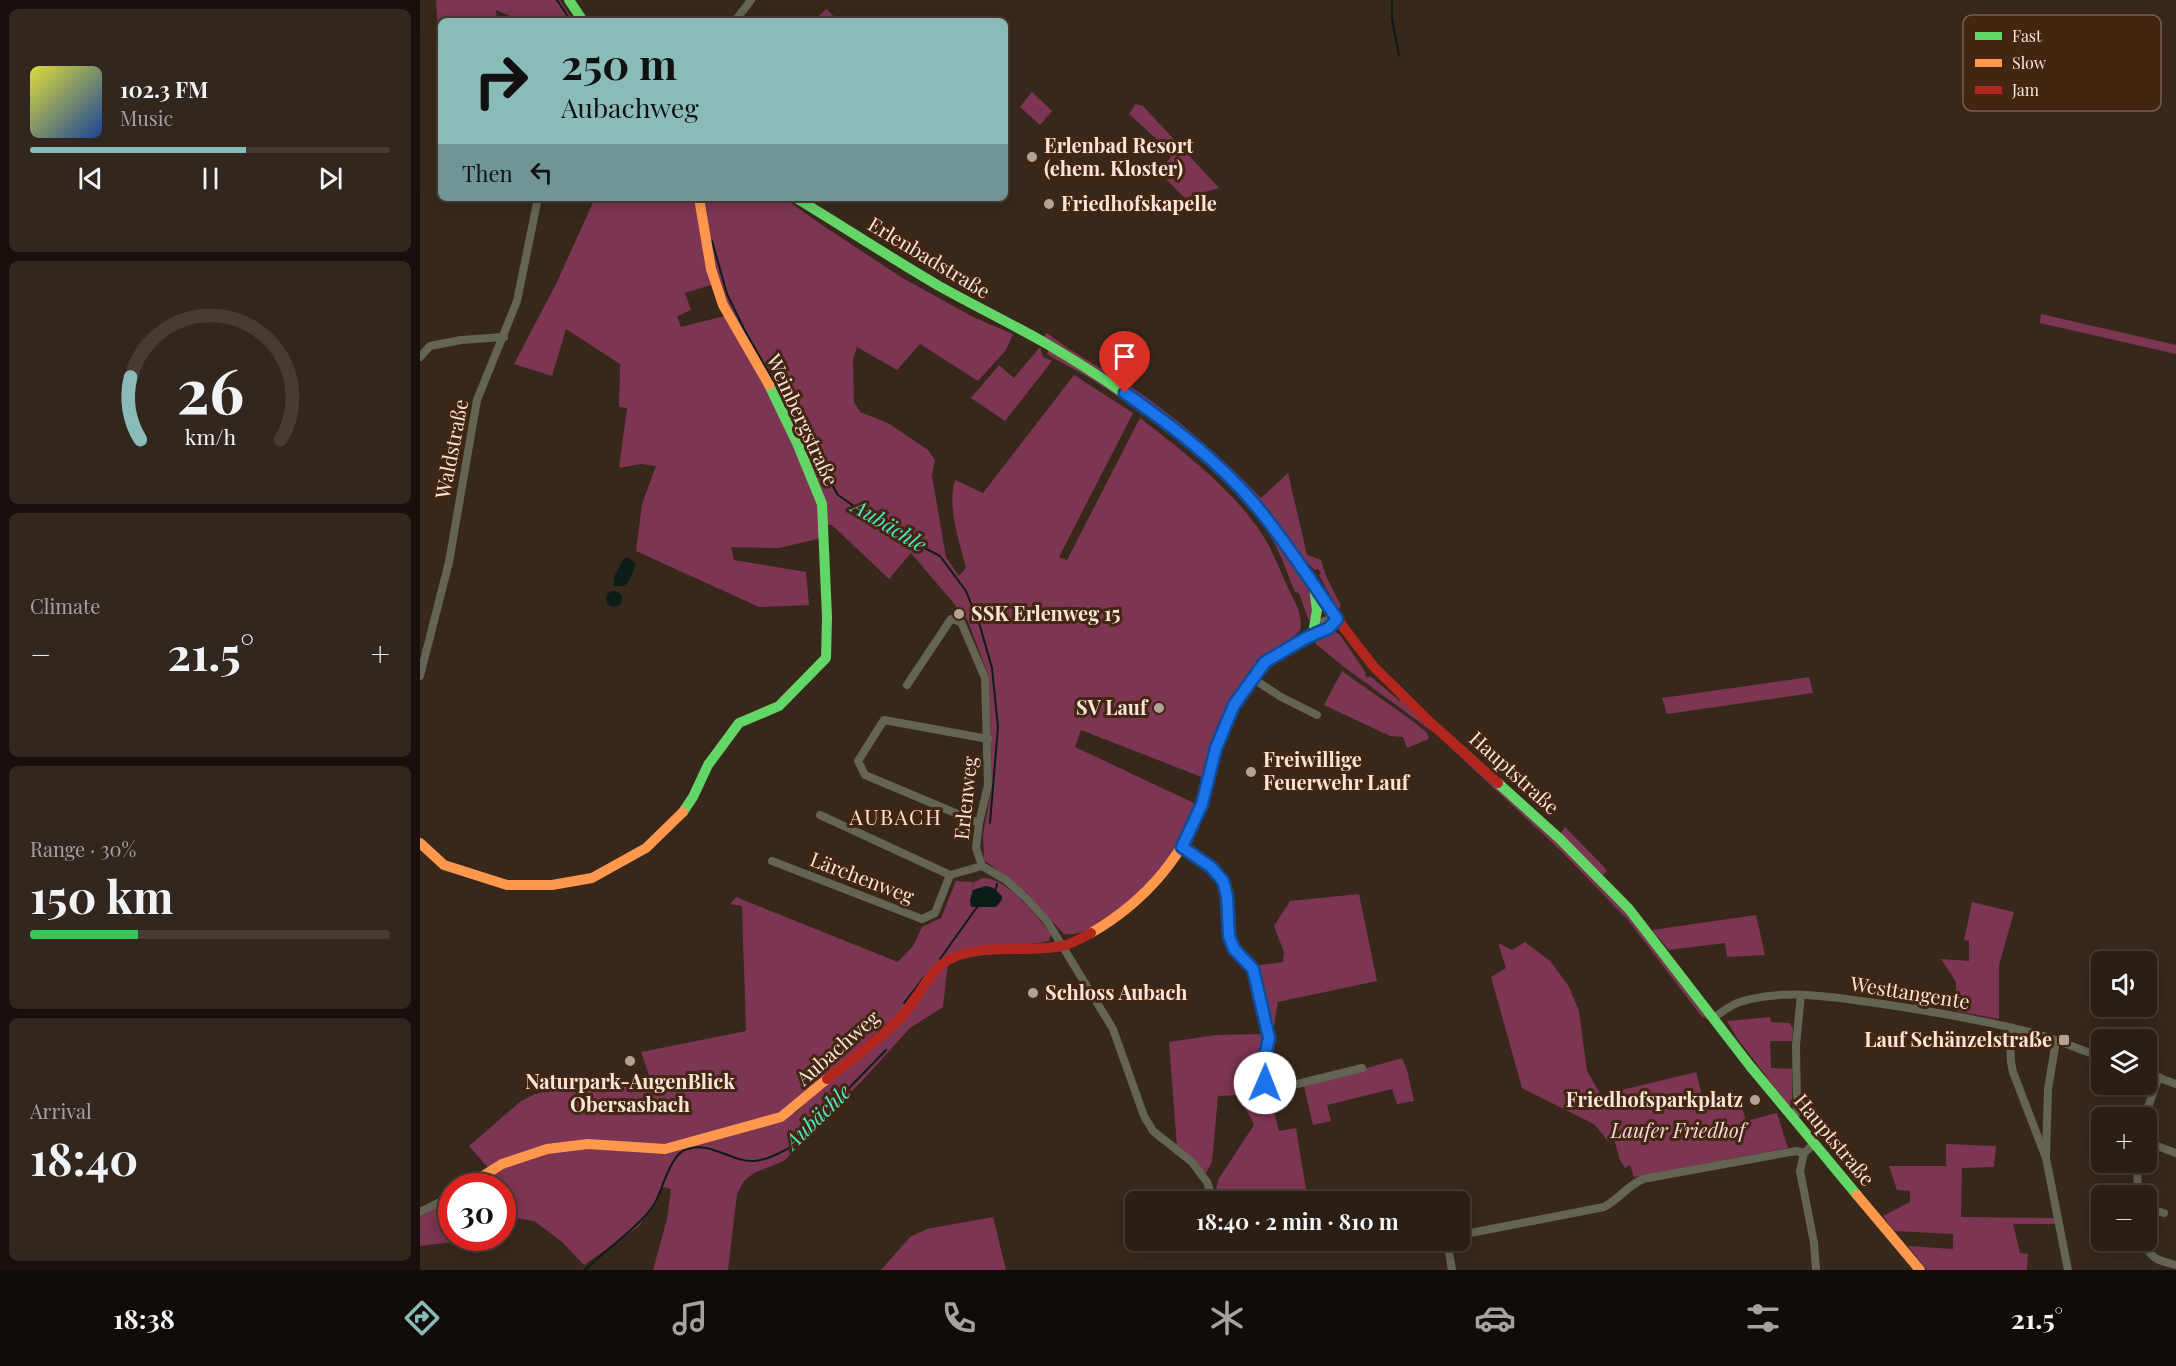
<!DOCTYPE html>
<html lang="en">
<head>
<meta charset="utf-8">
<style>
  body { margin:0; font-family:"Playfair Display",serif; background:#32271e; color:#f1f3f6; height:100vh; display:flex; flex-direction:column; font-size:22px; white-space:nowrap }
  * { box-sizing:border-box; margin:0 }
  p { font-size:20px; color:#a5a2a0 }
  .icon { flex:none; width:33px; height:33px; fill:none; stroke:currentColor; stroke-width:2; stroke-linecap:round; stroke-linejoin:round }
  .map { position:relative; flex:1; overflow:hidden }
  .details { display:flex; flex-direction:column; gap:9px; padding:9px; background:#17100c; width:420px }
  .details>* { flex:none }
  .top-card { position:absolute; left:18px; top:18px; width:570px; height:183px; border-radius:9px; box-shadow:0 3px 15px #0003,0 0 0 2px #463c34; background:#8bbbb9; color:#111; overflow:hidden }
  .buttons { position:absolute; left:1671px; top:951px; display:grid; gap:12px }
  .buttons a { display:grid; place-items:center; width:66px; height:66px; border-radius:9px; background:#2a1e15; box-shadow:0 3px 15px #0003,0 0 0 2px #463c34; font-size:30px }
  .speed { position:absolute; left:18px; top:1173px; display:flex; gap:12px; font-size:30px; font-weight:700; text-align:center }
  .speed>* { display:grid; place-content:center; width:78px; height:78px; border-radius:50%; background:#2a1e15; box-shadow:0 3px 15px #0003,0 0 0 2px #463c34; line-height:1 }
  .speed .limit { border:9px solid #d22; background:#fff; color:#111 }
  .pin { position:absolute; display:grid; place-items:center; width:51px; height:51px; color:#fff; margin:-62px -26px; border-radius:50% 50% 50% 0; rotate:-45deg; box-shadow:0 0 6px #0007 }
  .pin .icon { rotate:45deg }
  .me { position:absolute; width:66px; margin:-33px; rotate:1deg; stroke-linejoin:round; filter:drop-shadow(0 0 4px #0008) }
  .turn { display:flex; align-items:center; gap:21px; height:126px; padding:0 24px; font-size:27px }
  .turn .icon { width:78px; height:78px; stroke-width:2.5 }
  .turn b { display:block; font-size:42px; line-height:51px }
  .then { display:flex; align-items:center; height:57px; padding:0 24px; background:#0003; gap:12px; font-size:22px }
  .big { font-size:45px; font-weight:700; line-height:1.1 }
  .details .card { flex:1; display:flex; flex-direction:column; justify-content:center; gap:9px; min-width:0; padding:0 21px; border-radius:9px; background:#32271e }
  .details .dial { align-items:center; gap:0 }
  .dial svg { height:156px; overflow:visible; fill:none; stroke:#463c34; stroke-width:7; stroke-linecap:round; text-anchor:middle }
  .dial text { fill:#f1f3f6; stroke:none }
  .song { display:flex; align-items:center; gap:18px }
  .cover { width:72px; height:72px; border-radius:9px; background:linear-gradient(135deg,hsl(60 70% 55%),hsl(220 70% 35%)) }
  .played { height:6px; border-radius:3px; background:linear-gradient(90deg,#8bbbb9 60%,#463c34 60%) }
  .keys { display:flex; justify-content:space-around; direction:ltr }
  .heat { display:flex; justify-content:space-between; align-items:center; font-size:33px; direction:ltr }
  .charge { height:9px; border-radius:4px; background:linear-gradient(90deg,#34c759 30%,#463c34 0) }
  .trip { position:absolute; left:705px; top:1191px; width:345px; height:60px; border-radius:9px; background:#2a1e15; box-shadow:0 3px 15px #0003,0 0 0 2px #463c34; font-weight:700; line-height:60px; text-align:center }
  .tabs { display:flex; height:96px; justify-content:space-around; align-items:center; background:#110c08; color:#a5a2a0 }
  .tabs .icon { width:42px; height:42px }
  .tabs .current { color:#8bbbb9 }
  .tabs b { font-size:27px; color:#f1f3f6 }
  main { display:flex; flex:1; min-height:0 }
  .map>svg:first-child { display:block }
</style>
</head>
<body>
<main>
<section class="details">
<div class="card">
<div class="song"><i class="cover"></i><div><b>102.3 FM</b><p>Music</p></div></div>
<div class="played"></div>
<div class="keys"><svg class="icon" aria-label="previous" viewBox="0 0 24 24"><path d="M18 5L8 12l10 7zM5 5v14"/></svg><svg class="icon" aria-label="pause" viewBox="0 0 24 24"><path d="M8 5v14M16 5v14"/></svg><svg class="icon" aria-label="next" viewBox="0 0 24 24"><path d="M6 5l10 7-10 7zM19 5v14"/></svg></div>
</div>
<div class="card dial"><svg viewBox="0 0 100 80">
<path d="M14 69A42 42 0 1 1 86 69"/>
<path d="M14 69A42 42 0 0 1 9 37" stroke="#8bbbb9"/>
<text x="50" y="56" font-size="32" font-weight="700">26</text>
<text x="50" y="72" font-size="11">km/h</text>
</svg></div>
<div class="card"><p>Climate</p>
<div class="heat"><a>−</a><b class="big">21.5°</b><a>+</a></div>
</div>
<div class="card"><p>Range · 30%</p><b class="big">150 km</b><div class="charge"></div></div>
<div class="card"><p>Arrival</p><b class="big">18:40</b></div>
</section>
<div class="map">
<svg width="1756" height="1270" viewBox="0 0 1756 1270">
  <rect width="100%" height="100%" fill="#38281c"/>
  <!-- green -->
  <g fill="#7c3552" fill-rule="evenodd">
    <path d="M 16,0 L 140,0 L 154,21 L 102,21 L 76,10 L 77,21 L 21,21 L 21,87 Z"/>
    <path d="M 406,9 L 419,21 L 394,21 Z"/>
    <path d="M 612,92 L 632,111 L 620,125 L 600,107 Z"/>
    <path d="M 716,104 L 723,106 L 799,188 L 765,198 L 739,172 L 753,154 L 709,114 Z"/>
    <path d="M 175,198 L 277,198 L 294,284 L 265,293 L 271,310 L 257,316 L 261,327 L 305,316 L 350,397 L 383,466 L 399,503 L 402,538 L 359,548 L 311,547 L 314,560 L 386,572 L 389,605 L 339,607 L 216,551 L 222,504 L 236,466 L 221,464 L 199,468 L 207,408 L 199,407 L 200,364 L 146,329 L 132,376 L 94,364 L 136,284 Z"/>
    <path d="M 281,198 L 364,198 L 402,225 L 481,277 L 553,317 L 593,334 L 586,350 L 558,381 L 500,344 L 477,370 L 437,347 L 433,360 L 434,402 L 440,412 L 468,423 L 508,450 L 515,460 L 512,476 L 526,557 L 539,576 L 546,568 C 539,540 527,508 535,480 L 563,493 L 654,375 L 713,413 L 639,557 L 647,560 L 720,418 C 764,452 823,497 849,546 C 856,560 862,574 868,588 C 874,601 884,616 880,631 L 848,656 L 830,677 L 784,778 L 661,730 L 655,747 L 776,804 C 756,855 732,887 686,918 C 674,927 660,936 644,934 L 606,892 L 564,860 L 563,834 L 572,786 L 569,677 L 547,619 L 491,553 L 469,579 L 412,525 L 406,525 L 402,498 L 297,283 Z"/>
    <path d="M 1621,314 L 1756,345 L 1756,354 L 1620,323 Z"/>
    <path d="M 627,333 C 656,356 690,372 720,393 C 764,424 804,459 841,498 L 868,473 L 887,555 L 901,560 L 906,576 L 921,606 L 918,610 L 899,575 L 901,573 L 898,569 L 895,570 L 874,549 L 812,474 L 794,457 L 745,417 L 623,337 Z"/>
    <path d="M 620,347 L 623,357 L 632,361 L 585,421 L 551,398 L 579,365 L 594,378 Z"/>
    <path d="M 629,349 C 692,391 758,430 812,484 C 831,503 846,527 863,548 C 875,564 902,601 889,621 L 879,593 L 875,592 C 867,573 861,554 851,537 C 817,479 728,415 671,379 C 657,370 641,363 627,354 Z"/>
    <path d="M 914,631 L 920,635 L 946,673 L 945,675 L 948,678 L 950,676 L 980,701 L 981,700 C 1054,767 1130,831 1198,904 C 1231,939 1258,981 1287,1019 L 1282,1017 L 1208,920 L 1140,850 L 1017,735 L 924,667 L 896,644 L 895,640 L 909,632 Z"/>
    <path d="M 922,671 L 994,722 L 1007,733 L 1009,739 L 987,748 L 983,737 L 970,736 L 904,705 Z"/>
    <path d="M 1389,677 L 1393,693 L 1247,714 L 1242,698 Z"/>
    <path d="M 1145,827 L 1184,867 L 1187,871 L 1183,875 L 1140,834 Z"/>
    <path d="M 563,878 C 588,878 615,915 631,933 L 629,941 C 592,949 547,939 516,965 C 502,977 496,997 483,1010 L 400,1081 L 379,1102 L 362,1114 L 344,1121 L 288,1134 L 284,1139 L 353,1122 L 376,1112 L 405,1084 L 460,1042 L 485,1018 L 514,976 L 528,963 L 523,1007 L 490,1028 L 441,1082 L 395,1128 L 364,1161 L 334,1173 L 324,1181 L 317,1194 L 308,1270 L 233,1270 L 247,1219 L 251,1189 L 242,1187 L 236,1204 L 218,1227 L 164,1265 L 141,1241 L 114,1221 L 89,1217 L 86,1235 L 83,1236 L 82,1186 L 50,1186 L 72,1172 L 49,1146 L 101,1101 L 115,1094 L 173,1082 L 182,1093 L 230,1078 L 221,1052 L 326,1031 L 322,906 L 310,904 L 316,897 L 478,962 L 493,946 L 502,927 L 521,918 L 536,881 L 553,882 L 551,891 L 554,882 ZM 566,886 L 573,888 L 582,896 L 582,900 L 576,907 L 551,907 L 550,900 L 553,890 Z"/>
    <path d="M 939,894 L 957,981 L 858,1002 L 853,1033 L 838,969 L 840,965 L 863,962 L 864,952 L 854,926 L 870,901 Z"/>
    <path d="M 1552,902 L 1594,912 L 1579,965 L 1579,1019 L 1536,1011 L 1536,982 L 1521,959 L 1549,961 L 1549,941 L 1544,940 Z"/>
    <path d="M 1336,915 L 1345,955 L 1307,957 L 1305,943 L 1249,950 L 1232,930 Z"/>
    <path d="M 1105,942 L 1130,961 L 1148,985 L 1159,1011 L 1167,1071 L 1181,1095 L 1276,1072 L 1284,1103 L 1318,1094 L 1326,1121 L 1357,1113 L 1368,1148 L 1214,1177 L 1210,1165 L 1205,1168 L 1200,1160 L 1194,1139 L 1188,1141 L 1174,1124 L 1102,1088 L 1071,977 L 1086,968 L 1078,943 L 1092,950 Z"/>
    <path d="M 1350,1017 L 1351,1022 L 1369,1023 L 1373,1028 L 1372,1041 L 1350,1041 L 1351,1068 L 1372,1069 L 1372,1104 L 1369,1106 L 1317,1038 L 1307,1021 Z"/>
    <path d="M 844,1034 L 839,1067 L 843,1086 L 849,1093 L 859,1131 L 876,1128 L 888,1201 L 798,1201 L 795,1195 L 798,1180 L 834,1125 L 819,1095 L 798,1096 L 792,1162 L 786,1173 L 757,1147 L 749,1042 L 796,1035 Z"/>
    <path d="M 982,1058 L 987,1070 L 994,1101 L 977,1104 L 972,1089 L 907,1105 L 911,1121 L 893,1125 L 884,1086 Z"/>
    <path d="M 1526,1144 L 1576,1146 L 1574,1167 L 1542,1168 L 1541,1217 L 1634,1218 L 1635,1224 L 1593,1224 L 1600,1253 L 1608,1254 L 1607,1270 L 1507,1270 L 1488,1246 L 1533,1249 L 1533,1234 L 1474,1231 L 1463,1216 L 1490,1202 L 1490,1191 L 1477,1190 L 1469,1166 L 1526,1166 Z"/>
    <path d="M 31,1198 L 32,1238 L 69,1238 L 0,1246 L 0,1217 Z"/>
    <path d="M 573,1217 L 586,1270 L 461,1270 L 490,1237 L 507,1229 Z"/>
    <path d="M 894,1240 L 894,1242 L 854,1245 L 833,1241 Z"/>
  </g>
  <!-- water -->
  <g fill="#0c1d17">
    <path d="M 204,558 L 209,558 L 216,564 L 209,581 L 204,586 L 194,586 L 194,577 Z"/>
    <circle cx="194" cy="599" r="8"/>
    <path d="M 566,886 L 573,888 L 582,896 L 582,899 L 576,907 L 551,907 L 550,900 L 553,890 Z"/>
  </g>
  <g fill="none" stroke-linecap="round" stroke-linejoin="round">
    <!-- stream -->
    <g stroke="#0c1d17" stroke-width="2">
      <path d="M 137,0 L 151,21"/>
      <path d="M 972,0 L 972,19 L 979,55"/>
      <path d="M 292,241 L 307,294 L 324,329 L 418,495 L 461,525 L 520,556 L 546,591 L 560,626 L 572,668 L 578,727 L 570,823"/>
      <path d="M 575,892 L 577,884"/>
      <path d="M 520,959 L 557,907"/>
      <path d="M 484,1003 L 504,977"/>
      <path d="M 165,1270 C 184,1251 223,1224 235,1203 C 243,1188 251,1153 267,1149 C 292,1141 312,1163 335,1161 C 348,1160 361,1152 373,1146 L 466,1050"/>
    </g>
    <!-- street -->
    <g stroke="#646454" stroke-width="8">
      <path d="M 315,21 L 331,0"/>
      <path d="M 0,357 L 10,346 L 41,340 L 84,337"/>
      <path d="M 894,628 L 904,621 L 917,619"/>
      <path d="M 0,676 L 29,562 L 57,400 L 97,301 L 118,198"/>
      <path d="M 832,678 L 861,697 L 897,715"/>
      <path d="M 487,685 L 531,619 L 541,622 L 565,678 L 568,785 L 559,823 L 556,848 L 562,866 L 586,880 L 606,898 L 627,921 L 693,1029 L 724,1116 L 733,1131 L 772,1162 L 787,1182 L 794,1202"/>
      <path d="M 400,815 L 530,875 L 562,866"/>
      <path d="M 559,823 L 445,775 L 438,761 L 464,720 L 568,739"/>
      <path d="M 762,847 L 791,867 L 803,881 L 807,896 L 809,936 L 814,949 L 833,969 L 849,1038 L 843,1065 L 845,1083 L 857,1089 L 942,1068"/>
      <path d="M 352,861 L 502,919 L 515,913 L 530,875"/>
      <path d="M 1293,1018 C 1301,1013 1310,1005 1320,1002 C 1364,988 1412,997 1456,1003 C 1510,1011 1564,1020 1617,1034 C 1639,1040 1660,1050 1682,1057"/>
      <path d="M 1589,1027 L 1591,1062 L 1593,1072 L 1626,1158 L 1648,1270"/>
      <path d="M 1726,1073 L 1756,1084"/>
      <path d="M 1372,1118 L 1376,1114 L 1377,1106 L 1376,1045 L 1381,995"/>
      <path d="M 1724,1118 L 1739,1077"/>
      <path d="M 1726,1142 L 1756,1153"/>
      <path d="M 1384,1153 L 1380,1171 L 1394,1243 L 1396,1270"/>
      <path d="M 1626,1156 L 1628,1089 L 1636,1041"/>
      <path d="M 1716,1162 L 1719,1196"/>
      <path d="M 1726,1208 L 1744,1213"/>
      <path d="M 0,1212 L 32,1196"/>
      <path d="M 1040,1235 L 1184,1207 C 1198,1200 1207,1186 1223,1179 L 1376,1151 L 1384,1153 L 1394,1144"/>
      <path d="M 828,1240 L 848,1248 L 960,1246 L 1004,1240"/>
      <path d="M 1027,1240 L 1032,1270"/>
      <path d="M 1725,1240 C 1728,1259 1740,1261 1756,1265"/>
    </g>
    <!-- fast -->
    <g stroke="#63d668" stroke-width="10">
      <path d="M 149,0 L 163,21"/>
      <path d="M 376,198 C 424,227 471,258 519,286 C 555,306 592,324 627,344 C 702,388 772,439 832,502"/>
      <path d="M 894,588 L 897,610 L 894,627"/>
      <path d="M 1078,783 L 1140,839 L 1209,909 L 1330,1066 L 1437,1195"/>
      <path d="M 263,812 L 273,797 L 288,765 L 319,723 L 359,706 L 406,658 L 407,617 L 402,504 L 377,443 L 349,385"/>
    </g>
    <!-- slow -->
    <g stroke="#ff974d" stroke-width="10">
      <path d="M 279,198 L 291,269 L 303,305 L 349,385"/>
      <path d="M 0,843 L 24,865 L 87,885 L 132,885 L 172,878 L 226,848 L 263,812"/>
      <path d="M 671,933 C 726,901 768,853 786,791 C 795,758 801,723 821,693 C 835,673 852,656 874,644 C 889,636 904,631 917,619"/>
      <path d="M 47,1186 L 82,1164 L 127,1149 L 168,1144 L 245,1149 L 361,1117 L 407,1079"/>
      <path d="M 1437,1195 L 1500,1270"/>
    </g>
    <!-- jam -->
    <g stroke="#b3261e" stroke-width="10">
      <path d="M 832,502 L 857,533 L 917,619 L 954,667 L 1012,724 L 1078,783"/>
      <path d="M 407,1079 C 432,1059 459,1040 481,1017 C 499,999 508,969 532,958 C 566,943 606,953 642,946 C 652,944 662,938 671,933"/>
    </g>
  </g>
  <g fill="none" stroke-linecap="round" stroke-linejoin="round">
    <!-- route casing -->
    <g stroke="#114b97" stroke-width="15">
      <path id="route" d="M 705,393 C 752,426 800,462 837,507 C 866,542 891,581 917,619 L 909,628 L 886,638 L 845,662 L 814,705 L 796,748 L 782,804 L 762,847 L 791,867 L 803,881 L 807,896 L 809,936 L 814,949 L 833,969 L 849,1038 L 843,1065 L 845,1083"/>
    </g>
    <!-- route -->
    <use href="#route" stroke="#1a73e8" stroke-width="10"/>
  </g>
  <!-- markers -->
  <g fill="#b5a296" stroke="#432611" stroke-width="2">
    <circle cx="612" cy="157" r="6"/>
    <circle cx="629" cy="204" r="6"/>
    <circle cx="539" cy="614" r="6"/>
    <circle cx="739" cy="708" r="6"/>
    <circle cx="831" cy="772" r="6"/>
    <circle cx="613" cy="993" r="6"/>
    <rect x="1638" y="1034" width="12" height="12" rx="3"/>
    <circle cx="210" cy="1061" r="6"/>
    <circle cx="1335" cy="1100" r="6"/>
  </g>
  <g text-anchor="middle" stroke-width="6" stroke-linejoin="round" paint-order="stroke">
    <!-- poi labels -->
    <g font-size="20" font-weight="bold" fill="#f8e4d8" stroke="#432611" text-anchor="start">
      <text x="624" y="153">Erlenbad Resort<tspan x="624" dy="23">(ehem. Kloster)</tspan></text>
      <text x="641" y="211">Friedhofskapelle</text>
      <text x="551" y="621">SSK Erlenweg 15</text>
      <text x="727" y="715" text-anchor="end">SV Lauf</text>
      <text x="843" y="767">Freiwillige<tspan x="843" dy="23">Feuerwehr Lauf</tspan></text>
      <text x="625" y="1000">Schloss Aubach</text>
      <text x="1632" y="1047" text-anchor="end">Lauf Schänzelstraße</text>
      <text x="210" y="1089" text-anchor="middle">Naturpark-AugenBlick<tspan x="210" dy="23">Obersasbach</tspan></text>
      <text x="1323" y="1107" text-anchor="end">Friedhofsparkplatz</text>
    </g>
    <!-- street labels -->
    <g font-size="20" fill="#f8e4d8" stroke="#432611">
      <text transform="translate(509 258) rotate(31)" y="7">Erlenbadstraße</text>
      <text transform="translate(382 420) rotate(65)" y="7">Weinbergstraße</text>
      <text transform="translate(32 449) rotate(-79)" y="7">Waldstraße</text>
      <text transform="translate(1094 773) rotate(42)" y="7">Hauptstraße</text>
      <text transform="translate(546 798) rotate(-84)" y="7">Erlenweg</text>
      <text transform="translate(442 878) rotate(21)" y="7">Lärchenweg</text>
      <text transform="translate(1490 993) rotate(9)" y="7">Westtangente</text>
      <text transform="translate(418 1048) rotate(-41)" y="7">Aubachweg</text>
      <text transform="translate(1414 1140) rotate(50)" y="7">Hauptstraße</text>
    </g>
    <!-- park labels -->
    <g font-size="20" font-style="italic" fill="#f4d8e1" stroke="#432611">
      <text x="1258" y="1138">Laufer Friedhof</text>
    </g>
    <!-- water labels -->
    <g font-size="21" font-style="italic" fill="#4be7c5" stroke="#432611">
      <text transform="translate(469 526) rotate(31)" y="7">Aubächle</text>
      <text transform="translate(398 1117) rotate(-44)" y="7">Aubächle</text>
    </g>
    <!-- neighbourhood labels -->
    <g font-size="21" letter-spacing="1.5" fill="#f8e4d8" stroke="#432611">
      <text x="476" y="825">AUBACH</text>
    </g>
  </g>
  <!-- legend -->
  <rect x="1543" y="15" width="198" height="96" rx="9" fill="#432611" stroke="#795f4d" stroke-width="1.5"/>
  <rect x="1555" y="32" width="27" height="8" fill="#63d668"/>
  <rect x="1555" y="59" width="27" height="8" fill="#ff974d"/>
  <rect x="1555" y="86" width="27" height="8" fill="#b3261e"/>
  <g font-size="16" fill="#f8e4d8">
    <text x="1592" y="42">Fast</text>
    <text x="1592" y="69">Slow</text>
    <text x="1592" y="96">Jam</text>
  </g>
</svg>
<div class="buttons">
<a><svg class="icon" aria-label="sound" viewBox="0 0 24 24"><path d="M4 9h4l5-4v14l-5-4H4zM17 9q2 3 0 6"/></svg></a>
<a><svg class="icon" aria-label="layers" viewBox="0 0 24 24"><path d="M12 4l9 5-9 5-9-5zM3 14l9 5 9-5"/></svg></a>
<a>+</a>
<a>−</a>
</div>
<div class="speed"><div class="limit">30</div></div>
<div class="pin" style="left:705px;top:393px;background:#d93025"><svg class="icon" aria-label="arrive" viewBox="0 0 24 24"><path d="M6 21V4h12l-3 4 3 4H6"/></svg></div>
<svg class="me" style="left:845px;top:1083px" viewBox="-20 -20 40 40"><circle r="19" fill="#fff"/><path d="M0-13L10 11 0 6-10 11z" fill="#1a73e8"/></svg>
<div class="trip">18:40 · 2 min · 810 m</div>
<div class="top-card">
<div class="turn"><svg class="icon" aria-label="right" viewBox="0 0 24 24"><path d="M7 20v-9h11M14 6l5 5-5 5"/></svg><div><b>250 m</b>Aubachweg</div></div>
<div class="then">Then<svg class="icon" aria-label="left" viewBox="0 0 24 24"><path d="M17 20v-9H6M10 6l-5 5 5 5"/></svg></div>
</div>
</div>
</main>
<nav class="tabs">
<b>18:38</b>
<svg class="icon current" aria-label="directions" viewBox="0 0 24 24"><path d="M12 3l9 9-9 9-9-9zM9 14v-3h6M13 9l2 2-2 2"/></svg>
<svg class="icon" aria-label="music" viewBox="0 0 24 24"><path d="M9 18V5l10-2v13"/><circle cx="6" cy="18" r="3"/><circle cx="16" cy="16" r="3"/></svg>
<svg class="icon" aria-label="phone" viewBox="0 0 24 24"><path d="M5 4h4l2 5-3 2q2 4 5 5l2-3 5 2v4C11 20 4 13 5 4z"/></svg>
<svg class="icon" aria-label="climate" viewBox="0 0 24 24"><path d="M12 3v18M4 7l16 10M4 17L20 7"/></svg>
<svg class="icon" aria-label="car" viewBox="0 0 24 24"><path d="M5 17H2v-5l4-1 3-4h7l3 4 3 1v5h-3M9 17h6M6 11h13"/><circle cx="7" cy="17" r="2"/><circle cx="17" cy="17" r="2"/></svg>
<svg class="icon" aria-label="filters" viewBox="0 0 24 24"><path d="M4 7h16M4 17h16"/><circle cx="9" cy="7" r="2"/><circle cx="15" cy="17" r="2"/></svg>
<b>21.5°</b>
</nav>
</body>
</html>
